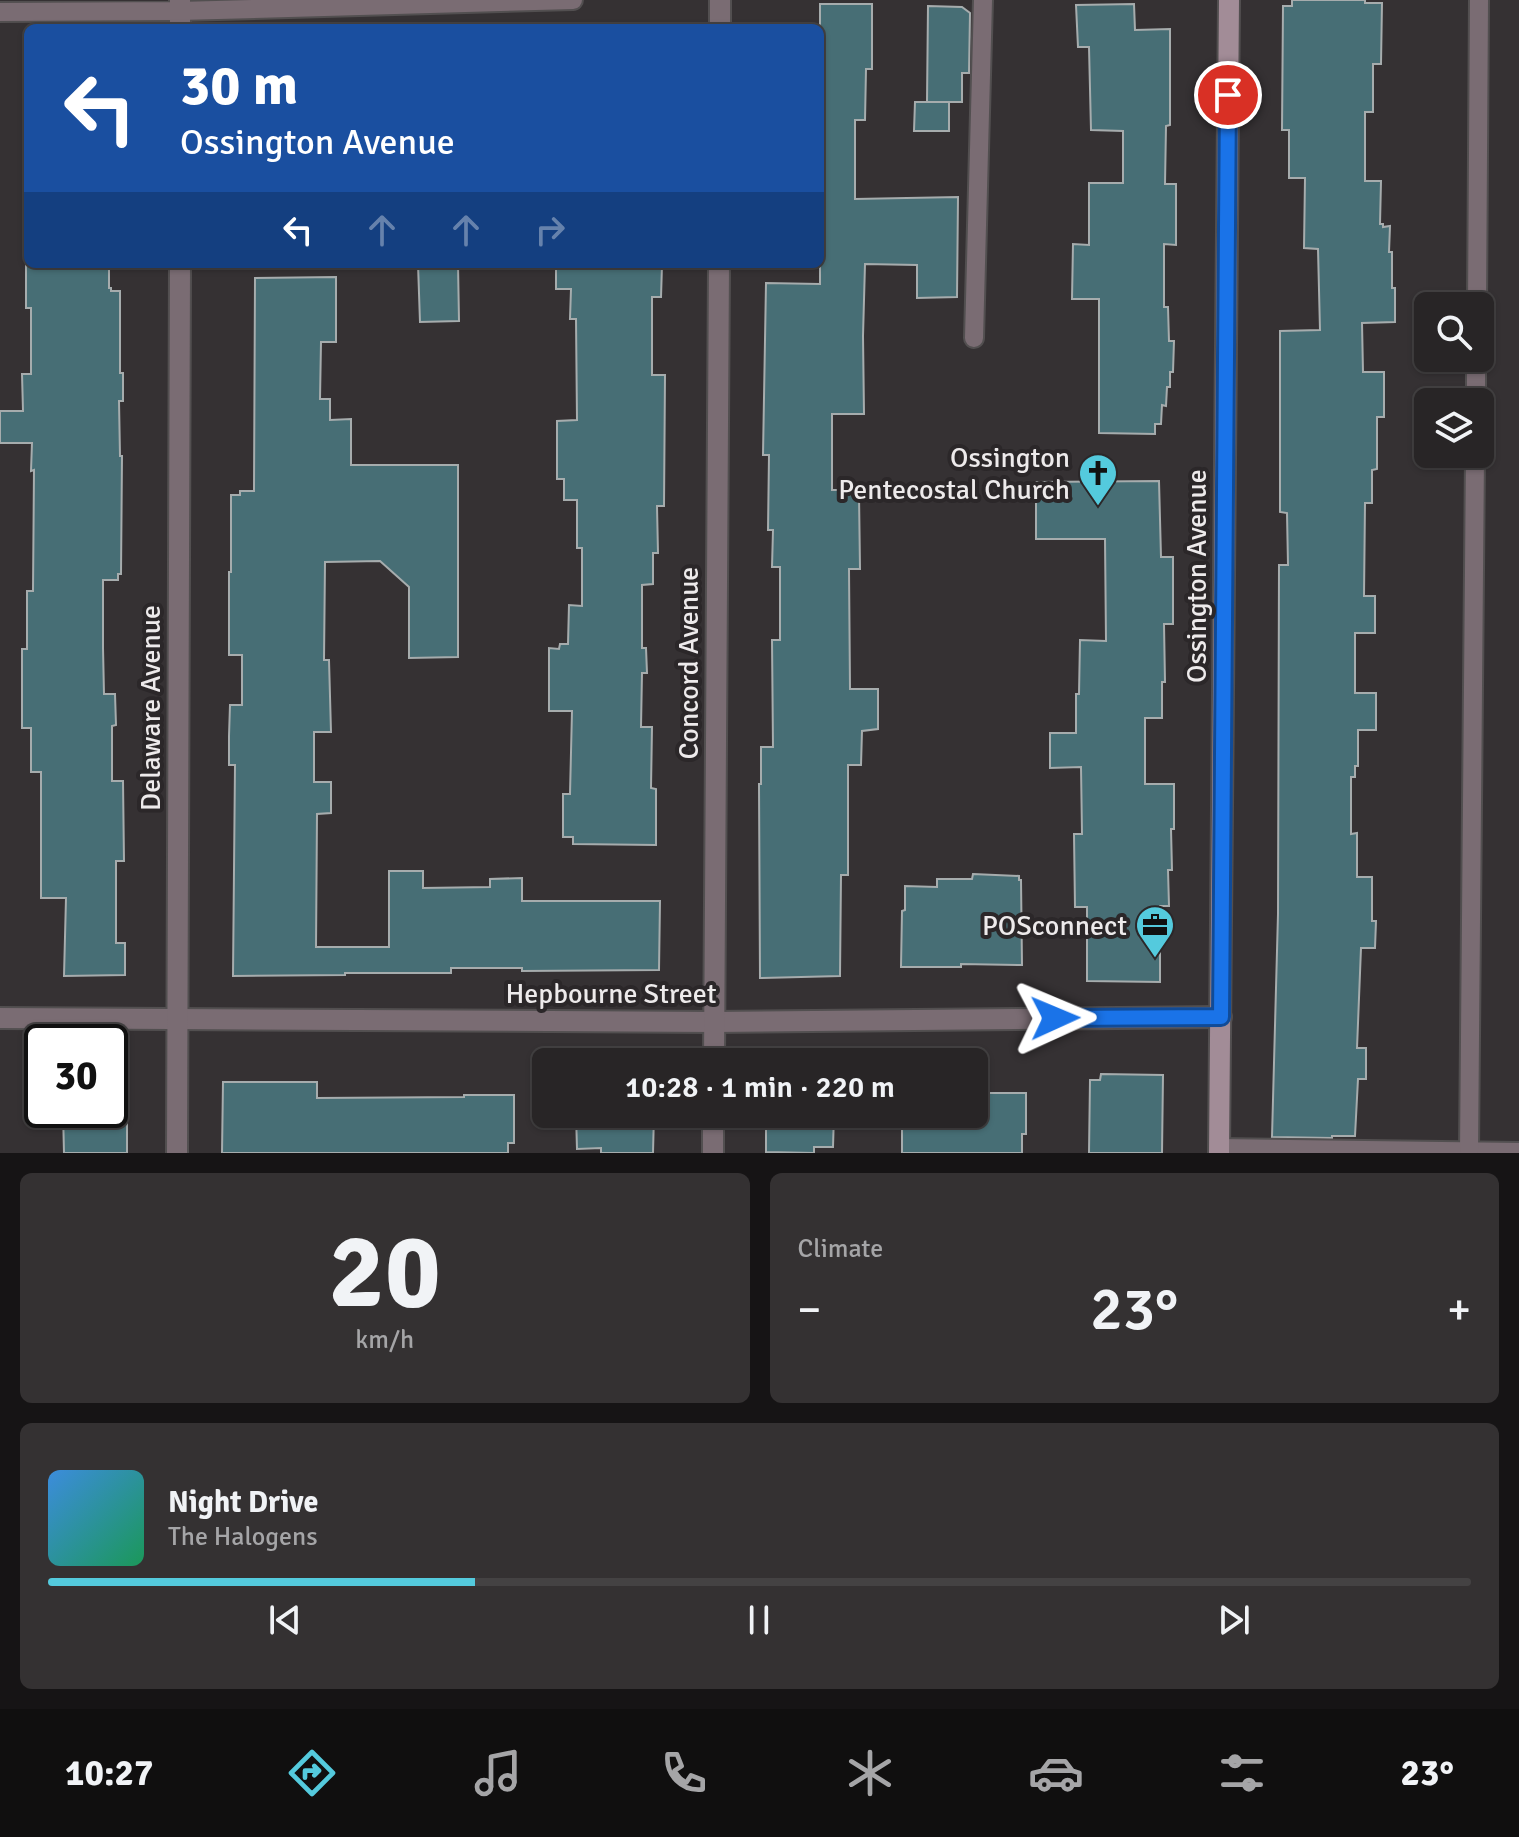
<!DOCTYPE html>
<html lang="en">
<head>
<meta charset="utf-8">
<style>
  body { margin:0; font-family:Signika,sans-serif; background:#343132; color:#f1f3f6; height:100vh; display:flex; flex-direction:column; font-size:30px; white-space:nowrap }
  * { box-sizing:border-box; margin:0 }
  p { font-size:26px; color:#a5a5a7 }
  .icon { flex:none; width:44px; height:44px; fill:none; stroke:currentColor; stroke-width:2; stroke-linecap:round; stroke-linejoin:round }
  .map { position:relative; height:1153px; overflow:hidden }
  .drawer { display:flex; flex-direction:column; gap:20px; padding:20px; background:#161415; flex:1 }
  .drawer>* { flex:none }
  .top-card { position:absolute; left:24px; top:24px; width:800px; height:244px; border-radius:12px; box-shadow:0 2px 6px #0004,0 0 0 2px #444243; background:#1a4fa0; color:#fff; overflow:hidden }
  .fabs { position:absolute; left:1414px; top:292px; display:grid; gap:16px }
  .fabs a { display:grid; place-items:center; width:80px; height:80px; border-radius:12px; background:#282526; box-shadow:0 2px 6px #0004,0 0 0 2px #444243; font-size:40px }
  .speed { position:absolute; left:24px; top:1024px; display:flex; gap:16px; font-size:40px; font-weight:700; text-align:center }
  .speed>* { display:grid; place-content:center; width:104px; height:104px; border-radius:50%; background:#282526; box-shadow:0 2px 6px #0004,0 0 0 2px #444243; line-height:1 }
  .speed .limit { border:4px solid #111; border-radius:12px; background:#fff; color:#111 }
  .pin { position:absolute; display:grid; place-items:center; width:68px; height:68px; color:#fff; margin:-34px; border:4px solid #fff; border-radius:50%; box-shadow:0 2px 8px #0007 }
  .me { position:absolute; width:88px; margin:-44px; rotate:89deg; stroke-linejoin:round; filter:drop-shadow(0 0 6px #0008) }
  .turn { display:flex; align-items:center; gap:28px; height:168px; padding:0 24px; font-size:36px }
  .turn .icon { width:104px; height:104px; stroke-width:2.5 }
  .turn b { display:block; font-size:56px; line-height:68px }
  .lanes { display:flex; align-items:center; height:76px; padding:0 24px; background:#0003; justify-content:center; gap:40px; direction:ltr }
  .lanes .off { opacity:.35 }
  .big { font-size:60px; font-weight:600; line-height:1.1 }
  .drawer .widget { flex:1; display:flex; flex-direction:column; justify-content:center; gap:12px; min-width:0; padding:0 28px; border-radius:12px; background:#343132 }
  .drawer .dial { align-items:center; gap:0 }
  .dial b { font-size:104px; line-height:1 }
  .song { display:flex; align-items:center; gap:24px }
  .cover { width:96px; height:96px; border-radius:12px; background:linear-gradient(135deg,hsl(210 70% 55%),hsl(150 70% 35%)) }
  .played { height:8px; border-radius:4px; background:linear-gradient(90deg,#54cadd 30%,#444243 30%) }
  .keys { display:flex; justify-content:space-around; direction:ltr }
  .heat { display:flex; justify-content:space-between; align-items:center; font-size:44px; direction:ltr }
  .drawer .tiles { flex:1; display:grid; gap:20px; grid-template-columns:1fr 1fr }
  .widget:last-child { grid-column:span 2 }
  .trip { position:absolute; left:532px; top:1048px; width:456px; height:80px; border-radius:12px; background:#282526; box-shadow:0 2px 6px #0004,0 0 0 2px #444243; font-weight:600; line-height:80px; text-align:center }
  .tabs { display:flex; height:128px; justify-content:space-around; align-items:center; background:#100f0f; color:#a5a5a7 }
  .tabs .icon { width:56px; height:56px }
  .tabs .on { color:#54cadd }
  .tabs b { font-size:36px; color:#f1f3f6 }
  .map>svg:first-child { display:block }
</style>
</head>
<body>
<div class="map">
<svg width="1519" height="1153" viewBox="0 0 1519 1153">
  <rect width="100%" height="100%" fill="#353133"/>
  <!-- building -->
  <g fill="#476e75" stroke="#a6acad" stroke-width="2">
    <path d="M 1292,0 L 1365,0 L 1365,3 L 1382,3 L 1381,64 L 1373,64 L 1373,112 L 1365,112 L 1365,181 L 1381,181 L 1380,224 L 1383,224 L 1383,227 L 1390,226 L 1389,252 L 1392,252 L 1392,288 L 1395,288 L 1395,322 L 1362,323 L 1363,372 L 1384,372 L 1384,417 L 1377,417 L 1377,469 L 1372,470 L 1372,503 L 1365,503 L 1364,596 L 1375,596 L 1375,633 L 1355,633 L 1355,693 L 1376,693 L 1376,730 L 1358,730 L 1358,766 L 1355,766 L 1355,777 L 1351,777 L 1351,834 L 1357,833 L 1357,877 L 1372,877 L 1372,921 L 1376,921 L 1375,948 L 1361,948 L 1357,1048 L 1366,1048 L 1366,1079 L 1358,1079 L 1355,1136 L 1332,1136 L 1332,1138 L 1272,1137 L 1278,914 L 1279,565 L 1288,565 L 1287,513 L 1280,512 L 1280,331 L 1320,330 L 1318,249 L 1304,248 L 1305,178 L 1289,178 L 1289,130 L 1282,130 L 1283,6 L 1292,6 Z"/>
    <path d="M 820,4 L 872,4 L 872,69 L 866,69 L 865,120 L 855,120 L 855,199 L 958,197 L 957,297 L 917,298 L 917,265 L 865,264 L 863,336 L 864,414 L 832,414 L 832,490 L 847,490 L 847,495 L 859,494 L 860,569 L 849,569 L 850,689 L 878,689 L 878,729 L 862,731 L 861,765 L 848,765 L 848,875 L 841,875 L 840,976 L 760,978 L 759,784 L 761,784 L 761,747 L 773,747 L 772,640 L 780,640 L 780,567 L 772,567 L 773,530 L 768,530 L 769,455 L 763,455 L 766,283 L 820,284 Z"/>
    <path d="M 1134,4 L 1135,30 L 1170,29 L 1170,125 L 1166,126 L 1165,184 L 1176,184 L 1176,245 L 1164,244 L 1164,307 L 1168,307 L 1169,341 L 1174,341 L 1173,372 L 1170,372 L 1170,387 L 1167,387 L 1166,406 L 1162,405 L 1161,424 L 1155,424 L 1155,434 L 1099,433 L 1099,299 L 1072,299 L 1073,244 L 1089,245 L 1089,183 L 1123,183 L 1123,131 L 1091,130 L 1089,47 L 1078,47 L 1076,5 Z"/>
    <path d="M 928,6 L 962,7 L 970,13 L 969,73 L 962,73 L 962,102 L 927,102 Z"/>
    <path d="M 105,23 L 105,28 L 54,28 L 54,24 Z"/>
    <path d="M 915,102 L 949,102 L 949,131 L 914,131 Z"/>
    <path d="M 26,264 L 109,264 L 109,288 L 111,288 L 111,291 L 120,291 L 120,373 L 123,373 L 123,401 L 119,401 L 120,456 L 122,456 L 121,574 L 118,574 L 118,580 L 103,580 L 103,648 L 104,694 L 115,694 L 116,725 L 112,726 L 112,781 L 123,781 L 124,861 L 116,861 L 116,943 L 125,943 L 125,975 L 64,976 L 66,898 L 41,898 L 41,772 L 31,772 L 31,728 L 22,728 L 22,649 L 27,649 L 27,591 L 33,591 L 34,470 L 31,471 L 32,443 L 0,443 L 0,411 L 23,411 L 22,374 L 31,374 L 31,308 L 26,308 Z"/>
    <path d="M 418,264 L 458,264 L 459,321 L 420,322 Z"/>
    <path d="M 556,264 L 662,265 L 661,297 L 652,297 L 652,375 L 665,375 L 664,506 L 657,506 L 658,553 L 653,553 L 653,584 L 642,585 L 642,648 L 646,648 L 647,673 L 642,673 L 641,727 L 652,727 L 651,788 L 656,789 L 656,845 L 573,844 L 573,837 L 563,837 L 563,794 L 570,794 L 572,711 L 549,711 L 549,648 L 559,649 L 560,644 L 568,644 L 569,605 L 582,606 L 582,548 L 577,548 L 577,500 L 564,500 L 564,479 L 557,479 L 557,421 L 577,420 L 576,319 L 570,319 L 571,289 L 556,289 Z"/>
    <path d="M 336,277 L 336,342 L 321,342 L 320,399 L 330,399 L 330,420 L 351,419 L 351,465 L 458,465 L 458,657 L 409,658 L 409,587 L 380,561 L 325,562 L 324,660 L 329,660 L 331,732 L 314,732 L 314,782 L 331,782 L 331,813 L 317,814 L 316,947 L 389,947 L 389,871 L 423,871 L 423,888 L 490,887 L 490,879 L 522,878 L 522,901 L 660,901 L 659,970 L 522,971 L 522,968 L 451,968 L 451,973 L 345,973 L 345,975 L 233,976 L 235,765 L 229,765 L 229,736 L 230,705 L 242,705 L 242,655 L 229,655 L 229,572 L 231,572 L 231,495 L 240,495 L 240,491 L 254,491 L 255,278 Z"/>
    <path d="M 1159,481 L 1161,557 L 1173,557 L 1173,624 L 1164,624 L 1165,682 L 1162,682 L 1162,718 L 1145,718 L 1145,784 L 1174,784 L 1174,829 L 1171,829 L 1172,870 L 1168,870 L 1169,906 L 1160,906 L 1160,982 L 1087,981 L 1087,907 L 1075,907 L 1074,834 L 1082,834 L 1081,767 L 1050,768 L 1050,733 L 1076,733 L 1076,694 L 1079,694 L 1080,640 L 1106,641 L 1105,539 L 1036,539 L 1036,482 Z"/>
    <path d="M 973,874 L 1019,876 L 1019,880 L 1021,880 L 1022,965 L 961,964 L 961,967 L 901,967 L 902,911 L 905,910 L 905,886 L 937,887 L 937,879 L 972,879 Z"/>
    <path d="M 1101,1074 L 1163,1075 L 1162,1153 L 1089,1153 L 1090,1080 L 1100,1080 Z"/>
    <path d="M 223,1082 L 317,1082 L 317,1098 L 464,1097 L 464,1095 L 514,1095 L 514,1143 L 508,1143 L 508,1153 L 222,1153 Z"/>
    <path d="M 974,1093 L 1026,1093 L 1026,1134 L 1022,1134 L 1022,1153 L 902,1153 L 902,1114 L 974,1114 Z"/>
    <path d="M 68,1110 L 119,1110 L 119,1125 L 127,1124 L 127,1153 L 64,1153 L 63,1112 Z"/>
    <path d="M 576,1114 L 654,1114 L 653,1153 L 601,1153 L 601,1148 L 577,1149 Z"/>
    <path d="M 766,1114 L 834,1114 L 833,1147 L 814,1147 L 814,1153 L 766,1152 Z"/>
  </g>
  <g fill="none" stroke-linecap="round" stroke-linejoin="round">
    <!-- lane casing -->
    <g stroke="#524f50" stroke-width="22">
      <g id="lane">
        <path d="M 0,12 L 180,11 L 573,0"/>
        <path d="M 1477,306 L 1479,0"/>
        <path d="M 974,338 L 983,0"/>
        <path d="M 1476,402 L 1476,358"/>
        <path d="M 1219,1148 L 1519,1152"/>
        <path d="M 1469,1153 L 1475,454"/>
      </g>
    </g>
    <!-- street casing -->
    <g stroke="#524f50" stroke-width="24">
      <g id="street">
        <path d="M 180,0 L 180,28"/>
        <path d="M 720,28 L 720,0"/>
        <path d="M 0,1018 L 714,1022 L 1221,1017"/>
        <path d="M 714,1062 L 719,264"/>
        <path d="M 177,1153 L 180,264"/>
        <path d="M 713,1153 L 713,1114"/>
      </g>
    </g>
    <!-- secondary casing -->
    <g stroke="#524f50" stroke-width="24">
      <path id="secondary" d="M 1219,1153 L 1229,0"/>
    </g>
    <!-- lane -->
    <use href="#lane" stroke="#7a6c73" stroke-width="18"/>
    <!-- street -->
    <use href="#street" stroke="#7a6c73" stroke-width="20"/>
    <!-- secondary -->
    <use href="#secondary" stroke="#a28c97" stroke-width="20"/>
  </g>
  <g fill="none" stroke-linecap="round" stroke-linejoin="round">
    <!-- route casing -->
    <g stroke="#114b97" stroke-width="20">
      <path id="route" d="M 1055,1018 L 1221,1017 L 1228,95"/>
    </g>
    <!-- route -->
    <use href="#route" stroke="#1a73e8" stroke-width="14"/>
  </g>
  <!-- icons -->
  <defs>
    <g id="church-pin" transform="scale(2)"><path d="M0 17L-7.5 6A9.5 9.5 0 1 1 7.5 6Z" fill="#54cadd" stroke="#2b2729"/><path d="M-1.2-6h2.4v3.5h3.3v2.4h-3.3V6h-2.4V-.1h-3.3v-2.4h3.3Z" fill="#111"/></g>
    <g id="office-pin" transform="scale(2)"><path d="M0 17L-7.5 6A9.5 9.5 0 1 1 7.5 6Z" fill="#54cadd" stroke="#2b2729"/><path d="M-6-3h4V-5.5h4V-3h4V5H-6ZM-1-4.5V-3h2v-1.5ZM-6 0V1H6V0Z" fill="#111"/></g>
  </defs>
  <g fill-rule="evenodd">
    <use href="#church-pin" x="1098" y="473"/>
    <use href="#office-pin" x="1155" y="925"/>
  </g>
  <g text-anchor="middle" stroke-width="8" stroke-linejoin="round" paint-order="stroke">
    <!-- poi labels -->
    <g font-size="28" fill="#edeaeb" stroke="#2b2729" text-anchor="end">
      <text x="1070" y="467">Ossington<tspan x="1070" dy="32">Pentecostal Church</tspan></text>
      <text x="1127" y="935">POSconnect</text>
    </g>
    <!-- street labels -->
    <g font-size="28" fill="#edeaeb" stroke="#2b2729">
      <text transform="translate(1196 576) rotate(-90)" y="10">Ossington Avenue</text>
      <text transform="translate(688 663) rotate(-90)" y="10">Concord Avenue</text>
      <text transform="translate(150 708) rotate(-90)" y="10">Delaware Avenue</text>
      <text x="611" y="1003">Hepbourne Street</text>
    </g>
  </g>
</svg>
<div class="fabs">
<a><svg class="icon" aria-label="search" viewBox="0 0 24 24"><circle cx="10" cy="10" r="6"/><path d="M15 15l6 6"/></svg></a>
<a><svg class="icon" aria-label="layers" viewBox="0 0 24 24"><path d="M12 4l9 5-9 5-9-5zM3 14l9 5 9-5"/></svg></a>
</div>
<div class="speed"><div class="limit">30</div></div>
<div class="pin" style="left:1228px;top:95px;background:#d93025"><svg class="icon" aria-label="arrive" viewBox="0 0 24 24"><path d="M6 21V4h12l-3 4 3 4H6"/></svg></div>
<svg class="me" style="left:1055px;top:1018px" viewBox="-20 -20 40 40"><path d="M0-17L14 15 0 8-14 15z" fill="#1a73e8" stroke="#fff" stroke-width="4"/></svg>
<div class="trip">10:28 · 1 min · 220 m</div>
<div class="top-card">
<div class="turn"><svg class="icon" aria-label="left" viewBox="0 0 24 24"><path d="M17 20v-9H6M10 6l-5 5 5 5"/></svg><div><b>30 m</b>Ossington Avenue</div></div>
<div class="lanes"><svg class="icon" aria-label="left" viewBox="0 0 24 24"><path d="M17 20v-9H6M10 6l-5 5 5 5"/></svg><svg class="icon off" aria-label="ahead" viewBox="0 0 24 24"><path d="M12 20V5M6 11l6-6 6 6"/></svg><svg class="icon off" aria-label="ahead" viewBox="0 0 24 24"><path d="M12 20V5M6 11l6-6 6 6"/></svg><svg class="icon off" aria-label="right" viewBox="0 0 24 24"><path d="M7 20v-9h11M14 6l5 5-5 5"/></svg></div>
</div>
</div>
<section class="drawer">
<div class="tiles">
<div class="widget dial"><b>20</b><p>km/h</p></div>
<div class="widget"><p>Climate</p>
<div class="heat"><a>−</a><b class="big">23°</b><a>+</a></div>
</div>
<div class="widget">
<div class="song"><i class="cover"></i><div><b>Night Drive</b><p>The Halogens</p></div></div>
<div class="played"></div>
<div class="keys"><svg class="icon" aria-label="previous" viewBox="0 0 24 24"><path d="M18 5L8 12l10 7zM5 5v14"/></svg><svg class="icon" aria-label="pause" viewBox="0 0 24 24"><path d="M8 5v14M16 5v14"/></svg><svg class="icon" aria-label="next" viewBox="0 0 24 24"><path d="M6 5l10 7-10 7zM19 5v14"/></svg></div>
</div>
</div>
</section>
<nav class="tabs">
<b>10:27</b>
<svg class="icon on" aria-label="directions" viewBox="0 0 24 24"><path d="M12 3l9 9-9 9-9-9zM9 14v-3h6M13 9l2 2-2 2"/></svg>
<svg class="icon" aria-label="music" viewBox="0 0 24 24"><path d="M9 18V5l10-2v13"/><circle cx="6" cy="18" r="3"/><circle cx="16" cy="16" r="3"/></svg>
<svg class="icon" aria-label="phone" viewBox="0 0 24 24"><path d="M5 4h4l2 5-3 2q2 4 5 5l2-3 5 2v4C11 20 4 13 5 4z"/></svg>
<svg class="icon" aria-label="climate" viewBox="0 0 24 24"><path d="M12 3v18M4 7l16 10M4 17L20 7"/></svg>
<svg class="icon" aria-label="car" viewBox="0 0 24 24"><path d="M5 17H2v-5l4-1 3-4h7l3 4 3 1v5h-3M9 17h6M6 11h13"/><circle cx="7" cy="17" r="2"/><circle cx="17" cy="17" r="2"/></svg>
<svg class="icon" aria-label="filters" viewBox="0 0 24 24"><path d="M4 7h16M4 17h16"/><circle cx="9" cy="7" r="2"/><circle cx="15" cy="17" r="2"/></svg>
<b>23°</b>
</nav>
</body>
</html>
